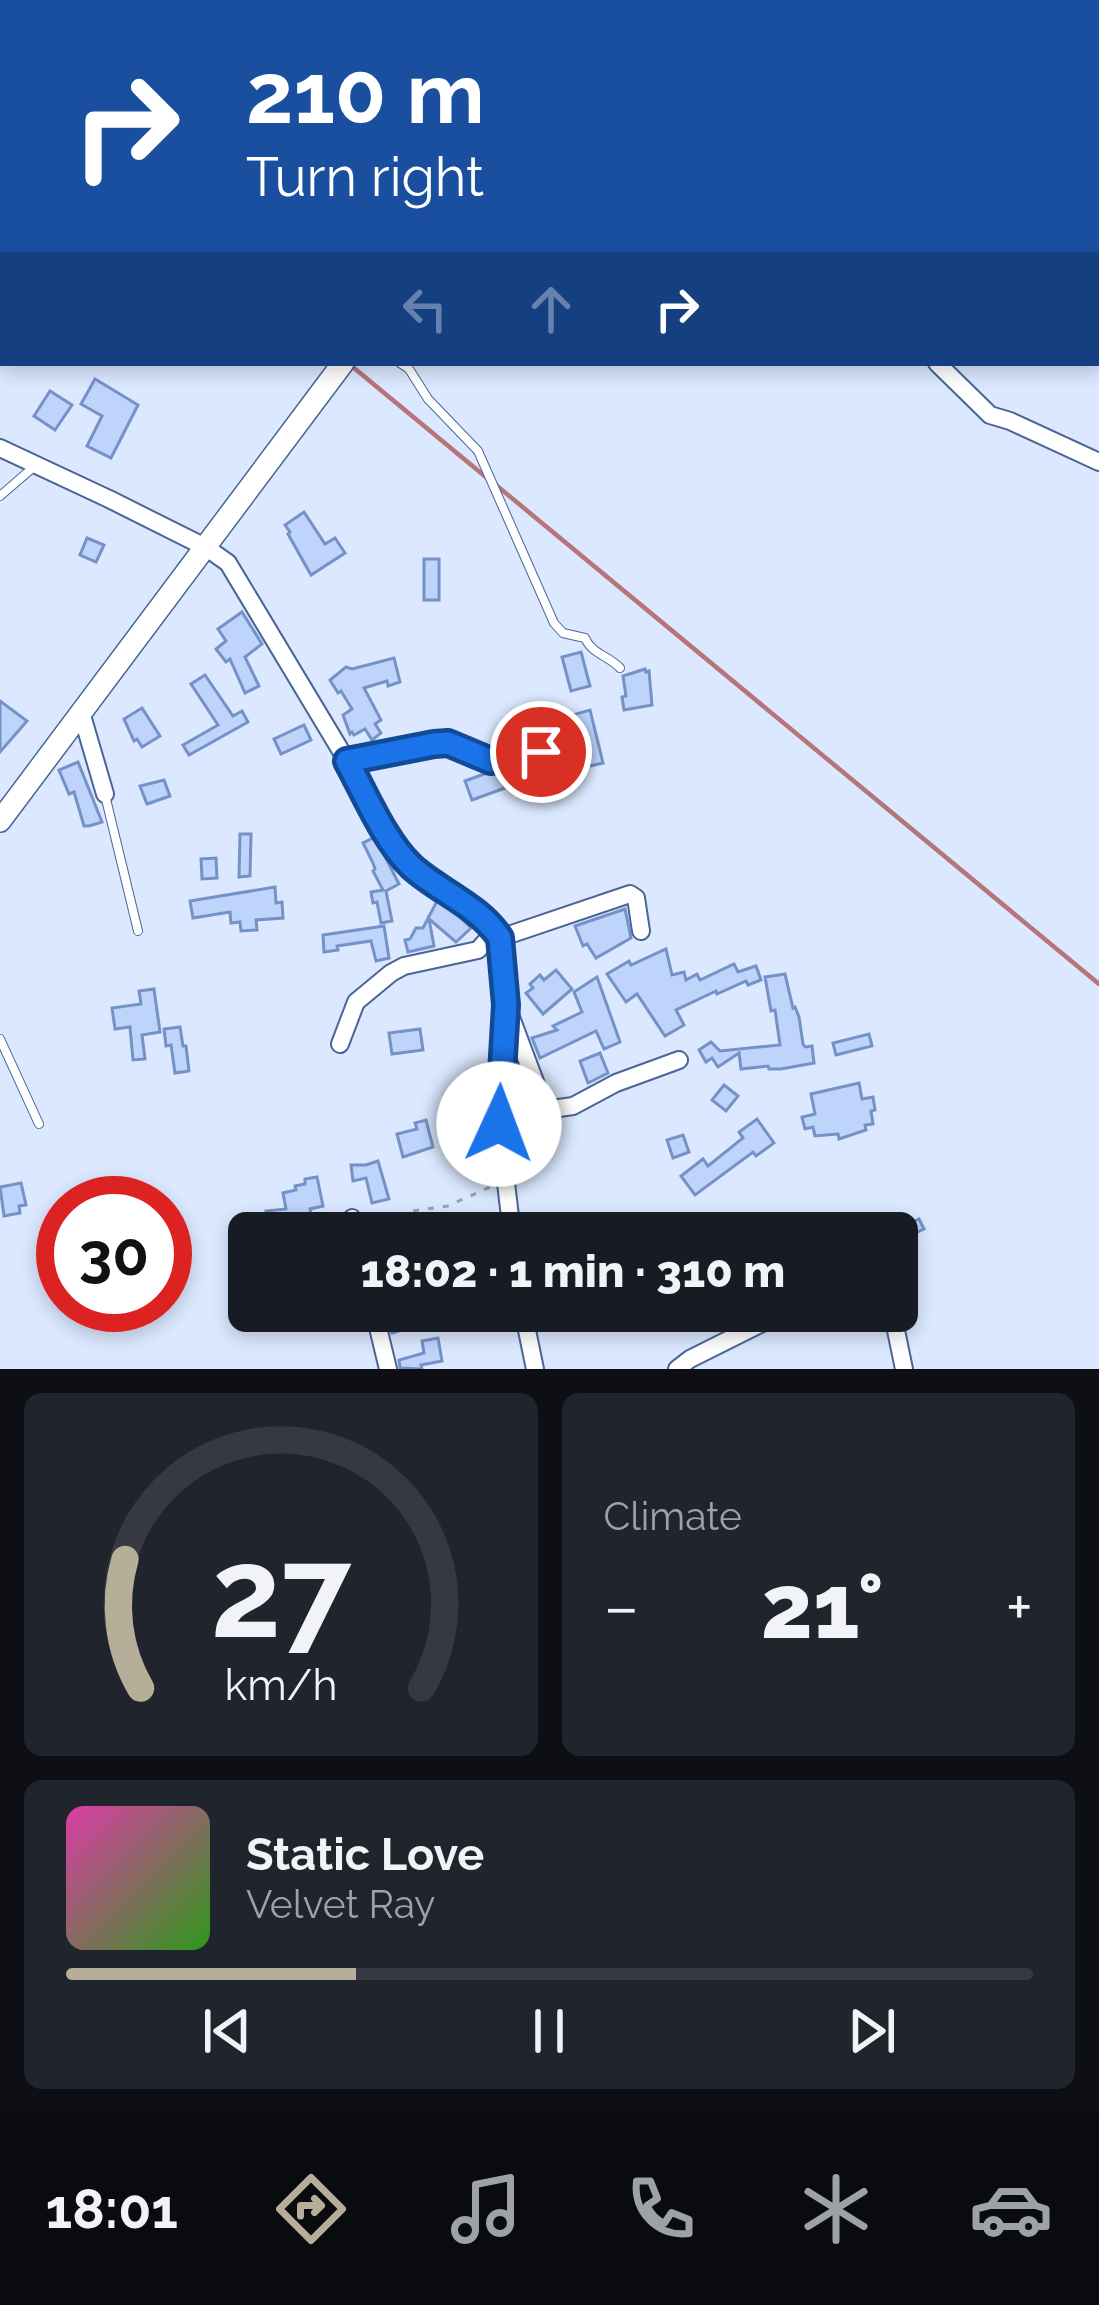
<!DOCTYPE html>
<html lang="en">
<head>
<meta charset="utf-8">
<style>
  body { margin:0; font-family:Raleway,sans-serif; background:#20242c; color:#f1f3f6; height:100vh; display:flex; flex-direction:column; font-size:45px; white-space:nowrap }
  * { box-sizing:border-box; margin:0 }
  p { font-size:39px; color:#9ea1a6 }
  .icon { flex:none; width:66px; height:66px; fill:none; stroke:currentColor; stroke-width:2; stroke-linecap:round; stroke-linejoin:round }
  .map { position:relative; height:1369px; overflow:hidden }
  .details { display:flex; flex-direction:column; gap:24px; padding:24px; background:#0d0f14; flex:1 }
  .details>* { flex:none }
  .banner { position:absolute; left:0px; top:0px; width:1101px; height:366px; box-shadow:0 6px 18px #0003; background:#1a4fa0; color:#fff; overflow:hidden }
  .speed { position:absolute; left:36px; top:1176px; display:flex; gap:24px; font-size:60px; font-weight:700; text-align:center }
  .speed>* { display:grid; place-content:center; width:156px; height:156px; border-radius:50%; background:#171b24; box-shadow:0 6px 18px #0003; line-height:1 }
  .speed .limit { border:18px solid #d22; background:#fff; color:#111 }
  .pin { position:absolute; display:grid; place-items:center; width:102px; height:102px; color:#fff; margin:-51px; border:6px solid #fff; border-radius:50%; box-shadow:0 3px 12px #0007 }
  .me { position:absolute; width:132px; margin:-66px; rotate:2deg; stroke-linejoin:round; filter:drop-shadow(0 0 9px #0008) }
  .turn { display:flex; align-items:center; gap:42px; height:252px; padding:0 48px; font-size:54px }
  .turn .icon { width:156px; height:156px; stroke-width:2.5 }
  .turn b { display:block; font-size:84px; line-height:102px }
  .lanes { display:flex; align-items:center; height:114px; padding:0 48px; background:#0003; justify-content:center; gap:60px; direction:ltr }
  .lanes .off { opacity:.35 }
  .big { font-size:90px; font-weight:800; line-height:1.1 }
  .details .card { flex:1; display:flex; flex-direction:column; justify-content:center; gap:18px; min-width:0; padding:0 42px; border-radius:18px; background:#20242c }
  .details .dial { align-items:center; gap:0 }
  .dial svg { height:312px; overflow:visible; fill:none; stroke:#363941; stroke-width:7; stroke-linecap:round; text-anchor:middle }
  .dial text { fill:#f1f3f6; stroke:none }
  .song { display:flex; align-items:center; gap:36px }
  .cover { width:144px; height:144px; border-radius:18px; background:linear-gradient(135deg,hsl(320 70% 55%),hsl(110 70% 35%)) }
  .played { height:12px; border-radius:6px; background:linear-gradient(90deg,#b7ae9a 30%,#363941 30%) }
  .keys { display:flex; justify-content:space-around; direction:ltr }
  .heat { display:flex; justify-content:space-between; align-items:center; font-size:66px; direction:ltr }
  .details .tiles { flex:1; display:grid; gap:24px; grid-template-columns:1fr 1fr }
  .card:last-child { grid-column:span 2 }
  .trip { position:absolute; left:228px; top:1212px; width:690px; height:120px; border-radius:18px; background:#171b24; box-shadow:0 6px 18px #0003; font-weight:800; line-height:120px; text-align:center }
  .dock { display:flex; height:192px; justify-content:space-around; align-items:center; background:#090b0e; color:#9ea1a6 }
  .dock .icon { width:84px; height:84px }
  .dock .active { color:#b7ae9a }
  .dock b { font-size:54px; color:#f1f3f6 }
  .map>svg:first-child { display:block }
</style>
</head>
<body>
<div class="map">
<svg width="1099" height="1369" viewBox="0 0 1099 1369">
  <rect width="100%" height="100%" fill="#dbe8ff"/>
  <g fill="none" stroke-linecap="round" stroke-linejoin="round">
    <!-- stream -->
    <g stroke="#b67579" stroke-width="4.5">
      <path d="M 0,75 L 3,78"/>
      <path d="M 348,363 L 487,478"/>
      <path d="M 496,485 L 1099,984"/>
    </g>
  </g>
  <!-- building -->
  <g fill="#bed4fb" stroke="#7592c6" stroke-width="3">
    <path d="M 95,379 L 138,405 L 111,458 L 87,446 L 102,416 L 81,404 Z"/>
    <path d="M 50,391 L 72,405 L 55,430 L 34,416 Z"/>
    <path d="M 304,512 L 325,544 L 335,538 L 345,553 L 311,575 L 288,534 L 290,532 L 285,525 Z"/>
    <path d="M 87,538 L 104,545 L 96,562 L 80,555 Z"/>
    <rect x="424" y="559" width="15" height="41"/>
    <path d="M 242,612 L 262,644 L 245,657 L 259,686 L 245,693 L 230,659 L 226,662 L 216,649 L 226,641 L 218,629 Z"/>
    <path d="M 581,652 L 590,686 L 571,691 L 562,657 Z"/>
    <path d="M 394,658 L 400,682 L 388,686 L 387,681 L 364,688 L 381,720 L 375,724 L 381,733 L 372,740 L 365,729 L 354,735 L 352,732 L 350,734 L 343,715 L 352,709 L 341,691 L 338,693 L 330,680 L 346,667 L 352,669 Z"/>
    <path d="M 645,669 L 646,672 L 649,671 L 652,705 L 624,710 L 622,697 L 626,696 L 623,676 Z"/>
    <path d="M 205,675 L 233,716 L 242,711 L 248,722 L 189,755 L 183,745 L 218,725 L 191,684 Z"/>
    <path d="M 0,701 L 27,721 L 0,752 Z"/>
    <path d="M 142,708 L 160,736 L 142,747 L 137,739 L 134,741 L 124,719 Z"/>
    <path d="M 590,710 L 603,763 L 527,780 L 524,765 L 585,747 L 586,741 L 581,734 L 563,737 L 558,719 Z"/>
    <path d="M 304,725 L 311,740 L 281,754 L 274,739 Z"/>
    <path d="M 78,762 L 102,822 L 89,826 L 84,826 L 74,792 L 69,794 L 59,770 Z"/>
    <path d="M 498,769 L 505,788 L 472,800 L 465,781 Z"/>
    <path d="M 164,780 L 170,796 L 147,804 L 140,786 Z"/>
    <path d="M 240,834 L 251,834 L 250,876 L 239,877 Z"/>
    <path d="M 375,837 L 399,884 L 386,891 L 392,921 L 381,923 L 377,902 L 373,903 L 371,892 L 383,890 L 373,871 L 375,869 L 373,863 L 363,843 Z"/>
    <path d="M 216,858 L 217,878 L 202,879 L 201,859 Z"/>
    <path d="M 275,887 L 276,903 L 282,902 L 283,918 L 256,920 L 257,930 L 241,931 L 240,922 L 231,923 L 230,912 L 193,918 L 190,901 Z"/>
    <path d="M 437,901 L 455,912 L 471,928 L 456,942 L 429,919 L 434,946 L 408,952 L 405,940 L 410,939 L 416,928 L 423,928 Z"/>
    <path d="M 625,909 L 631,938 L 596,958 L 587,944 L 583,946 L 575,926 Z"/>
    <path d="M 384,926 L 389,958 L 376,961 L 371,941 L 337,946 L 338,950 L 324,952 L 323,935 Z"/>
    <path d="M 666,949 L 672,975 L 684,972 L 686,980 L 697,974 L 700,980 L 734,964 L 738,972 L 756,966 L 761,980 L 748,985 L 746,981 L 717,994 L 716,991 L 676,1010 L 684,1025 L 665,1036 L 637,994 L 626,1002 L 607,974 L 629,961 L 631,965 Z"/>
    <path d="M 556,970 L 572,989 L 543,1014 L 526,993 L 533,988 L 530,984 L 540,975 L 544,980 Z"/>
    <path d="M 785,974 L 793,1008 L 795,1007 L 799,1017 L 803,1044 L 805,1047 L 812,1046 L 814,1063 L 781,1069 L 769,1069 L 768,1066 L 741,1069 L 739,1053 L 718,1067 L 712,1058 L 706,1062 L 699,1050 L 711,1042 L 720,1051 L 780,1045 L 775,1010 L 771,1011 L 765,977 Z"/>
    <path d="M 597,977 L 620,1042 L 604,1049 L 596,1031 L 540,1058 L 532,1038 L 557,1030 L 553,1026 L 582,1012 L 574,992 Z"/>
    <path d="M 154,989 L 160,1032 L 142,1035 L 145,1059 L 133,1060 L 130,1027 L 115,1029 L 112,1008 L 141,1004 L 139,991 Z"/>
    <path d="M 180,1027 L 183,1046 L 186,1046 L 189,1071 L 175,1073 L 171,1045 L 166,1046 L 164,1029 Z"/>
    <path d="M 420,1029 L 423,1050 L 392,1054 L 389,1033 Z"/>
    <path d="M 869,1034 L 872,1046 L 836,1055 L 833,1043 Z"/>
    <path d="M 600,1053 L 608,1073 L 588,1083 L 580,1061 Z"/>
    <path d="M 859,1083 L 862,1099 L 873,1097 L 875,1110 L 871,1111 L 873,1124 L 865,1125 L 866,1130 L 839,1139 L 838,1134 L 815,1136 L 813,1127 L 805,1129 L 802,1117 L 815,1114 L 811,1094 Z"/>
    <path d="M 724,1085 L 738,1096 L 726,1111 L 712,1100 Z"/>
    <path d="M 757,1119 L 774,1143 L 756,1156 L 753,1152 L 695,1195 L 681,1176 L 703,1159 L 708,1166 L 743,1138 L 739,1132 Z"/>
    <path d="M 426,1120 L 433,1147 L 403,1157 L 397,1134 L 417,1129 L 415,1123 Z"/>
    <path d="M 683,1135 L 689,1152 L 673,1158 L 667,1140 Z"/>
    <path d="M 378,1161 L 389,1199 L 372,1203 L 366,1178 L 353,1181 L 351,1165 L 366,1165 Z"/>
    <path d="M 317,1177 L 323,1206 L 310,1209 L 315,1233 L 296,1233 L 294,1222 L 268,1224 L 266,1211 L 286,1209 L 283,1193 L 296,1190 L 295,1186 L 305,1184 L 305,1179 Z"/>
    <path d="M 21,1183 L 26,1205 L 19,1206 L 20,1213 L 4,1216 L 0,1187 Z"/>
    <path d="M 919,1219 L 924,1229 L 897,1241 L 897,1229 Z"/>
    <path d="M 391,1311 L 403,1311 L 408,1328 L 392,1333 L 387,1312 Z"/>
    <path d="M 438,1338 L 442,1361 L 421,1365 L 422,1369 L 400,1368 L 399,1360 L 424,1353 L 422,1341 Z"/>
  </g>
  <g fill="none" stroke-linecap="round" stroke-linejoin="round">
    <!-- service casing -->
    <g stroke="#4a6595" stroke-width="10">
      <g id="service">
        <path d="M 400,363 L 409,369 L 428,399 L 478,451 L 554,623 L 563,633 L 585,638 C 592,654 609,656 620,668"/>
        <path d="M 0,496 L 36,465"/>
        <path d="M 349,761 L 448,743 L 473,756 L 491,761 L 505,761 L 578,742"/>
        <path d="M 105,795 L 138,931"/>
        <path d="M 0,1039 L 39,1124"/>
      </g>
    </g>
    <!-- minor casing -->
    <g stroke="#4a6595" stroke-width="20">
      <g id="minor">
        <path d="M 1004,0 L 1005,3"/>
        <path d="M 1098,100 L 1099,101"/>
        <path d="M 937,363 L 990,415 L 1010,421 L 1099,462"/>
        <path d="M 0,448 L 109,499 L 207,548 L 228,563 L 347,761 L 396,849 L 423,875 L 463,902 L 500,938 L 506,1005 L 499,1125 L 512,1233"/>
        <path d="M 81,712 L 105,794"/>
        <path d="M 500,938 L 630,894 L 636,898 L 641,931"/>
        <path d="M 509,1012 L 543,1103 L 552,1109 L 573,1106 L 616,1083 L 679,1060"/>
        <path d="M 340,1044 L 356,1002 L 391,973 L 404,966 L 478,950 L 495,931"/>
        <path d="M 352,1218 L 355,1233"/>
        <path d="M 374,1311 L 388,1369"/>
        <path d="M 523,1311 L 535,1369"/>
        <path d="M 892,1311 L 904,1369"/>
        <path d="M 677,1369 L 690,1359 L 786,1311"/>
      </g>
    </g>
    <!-- tertiary casing -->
    <g stroke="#4a6595" stroke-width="24">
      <g id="tertiary">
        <path d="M 611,3 L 613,0"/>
        <path d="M 0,821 L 343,363"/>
      </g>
    </g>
    <!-- path -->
    <g stroke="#96a2b8" stroke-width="3" stroke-dasharray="6 9" stroke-linecap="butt">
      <path d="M 0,146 L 3,146"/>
      <path d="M 0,354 L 3,351"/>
      <path d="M 407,1233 L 403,1218 L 405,1212 L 448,1206 L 492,1186"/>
    </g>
    <!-- service -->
    <use href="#service" stroke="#fff" stroke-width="8"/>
    <!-- minor -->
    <use href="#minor" stroke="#fff" stroke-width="16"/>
    <!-- tertiary -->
    <use href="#tertiary" stroke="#fff" stroke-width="21"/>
  </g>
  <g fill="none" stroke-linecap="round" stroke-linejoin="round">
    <!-- route casing -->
    <g stroke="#114b97" stroke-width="30">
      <path id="route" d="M 499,1124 L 506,1005 L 500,938 C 479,906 440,892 412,867 C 385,842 365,794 347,761 L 434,744 L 448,743 L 491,761 L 541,752"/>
    </g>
    <!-- route -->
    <use href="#route" stroke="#1a73e8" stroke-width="21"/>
  </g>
</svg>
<div class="speed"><div class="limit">30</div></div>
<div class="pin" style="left:541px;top:752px;background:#d93025"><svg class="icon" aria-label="arrive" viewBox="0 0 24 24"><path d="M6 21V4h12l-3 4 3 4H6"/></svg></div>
<svg class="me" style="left:499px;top:1124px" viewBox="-20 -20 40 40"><circle r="19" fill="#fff"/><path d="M0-13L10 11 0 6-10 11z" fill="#1a73e8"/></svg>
<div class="trip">18:02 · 1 min · 310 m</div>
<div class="banner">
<div class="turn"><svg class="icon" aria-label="right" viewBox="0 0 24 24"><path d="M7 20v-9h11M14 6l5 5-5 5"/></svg><div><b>210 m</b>Turn right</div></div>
<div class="lanes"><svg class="icon off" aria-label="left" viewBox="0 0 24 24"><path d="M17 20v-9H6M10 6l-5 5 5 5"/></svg><svg class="icon off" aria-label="ahead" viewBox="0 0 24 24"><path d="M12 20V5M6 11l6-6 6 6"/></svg><svg class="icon" aria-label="right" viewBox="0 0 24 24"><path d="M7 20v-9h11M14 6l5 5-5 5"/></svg></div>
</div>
</div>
<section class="details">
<div class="tiles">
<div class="card dial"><svg viewBox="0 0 100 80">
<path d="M14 69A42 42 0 1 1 86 69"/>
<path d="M14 69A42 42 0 0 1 10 36" stroke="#b7ae9a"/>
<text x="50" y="56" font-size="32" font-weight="700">27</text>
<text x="50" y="72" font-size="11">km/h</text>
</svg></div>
<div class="card"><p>Climate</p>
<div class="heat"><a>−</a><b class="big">21°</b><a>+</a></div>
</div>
<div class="card">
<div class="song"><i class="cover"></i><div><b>Static Love</b><p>Velvet Ray</p></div></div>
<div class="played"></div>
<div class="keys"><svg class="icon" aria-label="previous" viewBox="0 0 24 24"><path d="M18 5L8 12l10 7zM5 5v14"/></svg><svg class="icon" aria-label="pause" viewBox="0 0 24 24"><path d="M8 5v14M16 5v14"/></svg><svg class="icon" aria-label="next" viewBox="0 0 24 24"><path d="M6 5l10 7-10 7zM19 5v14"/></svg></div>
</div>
</div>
</section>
<nav class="dock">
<b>18:01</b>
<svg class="icon active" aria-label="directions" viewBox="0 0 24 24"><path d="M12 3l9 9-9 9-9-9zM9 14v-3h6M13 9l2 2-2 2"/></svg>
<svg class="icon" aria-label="music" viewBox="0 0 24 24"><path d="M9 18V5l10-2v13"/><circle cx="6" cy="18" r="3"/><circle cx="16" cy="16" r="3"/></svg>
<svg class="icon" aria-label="phone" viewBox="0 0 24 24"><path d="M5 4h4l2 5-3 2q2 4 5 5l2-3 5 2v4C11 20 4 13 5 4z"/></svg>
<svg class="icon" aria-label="climate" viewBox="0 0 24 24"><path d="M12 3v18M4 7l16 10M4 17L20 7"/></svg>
<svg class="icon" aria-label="car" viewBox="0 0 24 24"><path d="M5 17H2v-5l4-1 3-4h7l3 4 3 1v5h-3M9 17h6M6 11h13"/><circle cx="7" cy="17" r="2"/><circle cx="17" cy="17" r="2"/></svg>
</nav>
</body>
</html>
